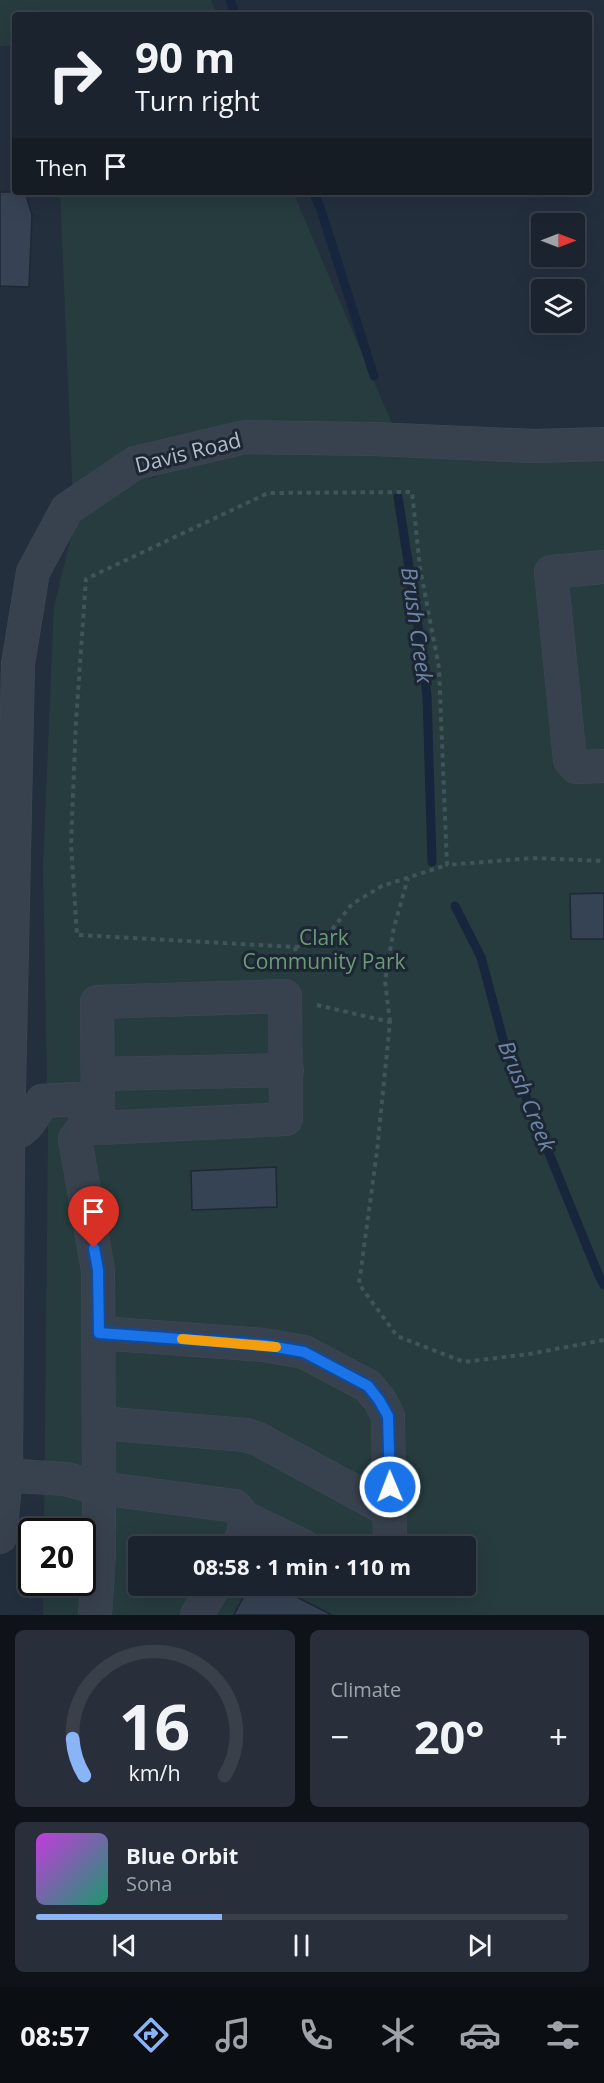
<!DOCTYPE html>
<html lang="en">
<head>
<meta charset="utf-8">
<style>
  body { margin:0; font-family:"Open Sans",sans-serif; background:#282f3a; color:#f1f3f6; height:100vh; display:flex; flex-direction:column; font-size:22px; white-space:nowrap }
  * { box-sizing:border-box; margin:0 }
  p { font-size:20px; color:#a0a4aa }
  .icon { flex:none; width:33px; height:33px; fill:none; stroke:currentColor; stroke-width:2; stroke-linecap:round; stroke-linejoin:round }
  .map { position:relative; height:1615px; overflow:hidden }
  .panel { display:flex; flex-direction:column; gap:15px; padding:15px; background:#0f1319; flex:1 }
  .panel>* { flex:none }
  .banner { position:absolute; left:12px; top:12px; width:580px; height:183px; border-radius:6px; box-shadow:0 6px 24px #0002,0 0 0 2px #39404a; background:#1b232e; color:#f1f3f6; overflow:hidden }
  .needle { width:39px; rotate:90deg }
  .tools { position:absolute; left:531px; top:213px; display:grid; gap:12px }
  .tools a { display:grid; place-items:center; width:54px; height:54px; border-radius:6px; background:#1b232e; box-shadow:0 6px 24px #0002,0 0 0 2px #39404a; font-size:30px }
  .speed { position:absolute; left:18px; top:1518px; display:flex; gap:12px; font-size:30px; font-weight:700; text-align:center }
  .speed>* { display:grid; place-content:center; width:78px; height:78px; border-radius:50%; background:#1b232e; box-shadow:0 6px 24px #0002,0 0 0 2px #39404a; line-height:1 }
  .speed .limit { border:3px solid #111; border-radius:9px; background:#fff; color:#111 }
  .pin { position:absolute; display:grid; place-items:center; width:51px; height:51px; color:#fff; margin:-62px -26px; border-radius:50% 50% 50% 0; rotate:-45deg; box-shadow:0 0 6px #0007 }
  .pin .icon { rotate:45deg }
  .me { position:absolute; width:66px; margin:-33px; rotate:359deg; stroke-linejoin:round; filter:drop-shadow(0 0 4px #0008) }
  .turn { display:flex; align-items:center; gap:21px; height:126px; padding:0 24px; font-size:27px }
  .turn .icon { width:78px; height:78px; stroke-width:2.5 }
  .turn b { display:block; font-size:42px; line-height:51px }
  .then { display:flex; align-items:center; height:57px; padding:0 24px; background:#0003; gap:12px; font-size:22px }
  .big { font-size:45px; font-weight:700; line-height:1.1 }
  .panel .card { flex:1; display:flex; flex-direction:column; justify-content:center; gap:9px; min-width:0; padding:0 21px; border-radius:9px; background:#282f3a }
  .panel .dial { align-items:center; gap:0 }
  .dial svg { height:156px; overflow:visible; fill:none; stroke:#39404a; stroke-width:7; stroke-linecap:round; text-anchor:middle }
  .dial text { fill:#f1f3f6; stroke:none }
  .song { display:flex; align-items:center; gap:18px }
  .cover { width:72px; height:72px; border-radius:9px; background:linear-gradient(135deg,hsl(290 70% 55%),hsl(160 70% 35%)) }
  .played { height:6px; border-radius:3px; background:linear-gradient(90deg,#8ab4f8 35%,#39404a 35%) }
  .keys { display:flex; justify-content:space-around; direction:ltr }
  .heat { display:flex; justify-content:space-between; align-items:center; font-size:33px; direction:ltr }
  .panel .tiles { flex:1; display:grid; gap:15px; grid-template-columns:1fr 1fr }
  .card:last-child { grid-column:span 2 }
  .trip { position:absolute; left:128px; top:1536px; width:348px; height:60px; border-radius:6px; background:#1b232e; box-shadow:0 6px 24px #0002,0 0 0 2px #39404a; font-weight:700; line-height:60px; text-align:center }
  .dock { display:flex; height:96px; justify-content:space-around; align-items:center; background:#0b0e12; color:#a0a4aa }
  .dock .icon { width:42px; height:42px }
  .dock .selected { color:#8ab4f8 }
  .dock b { font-size:27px; color:#f1f3f6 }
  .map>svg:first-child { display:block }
</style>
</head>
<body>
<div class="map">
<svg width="604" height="1615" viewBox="0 0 604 1615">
  <rect width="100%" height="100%" fill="#242f3e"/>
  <!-- green -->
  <g fill="#263c3f" fill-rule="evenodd">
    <path d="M 0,0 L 211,0 L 217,15 L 15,15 L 15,46 L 0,46 Z"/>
    <path d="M 60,192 L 293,192 L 393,426 L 232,426 L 148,480 L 245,437 L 604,444 L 604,1615 L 43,1615 L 43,1583 L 82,1582 L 82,1532 L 44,1531 L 48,1135 L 43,866 L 54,606 L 74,525 ZM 138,1546 L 465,1546 L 465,1586 L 138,1586 Z"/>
  </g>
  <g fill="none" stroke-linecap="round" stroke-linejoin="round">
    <!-- stream -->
    <g stroke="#17263c" stroke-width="9">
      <path d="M 230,0 L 236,15"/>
      <path d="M 313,192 L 320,207 L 374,376"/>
      <path d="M 398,497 L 421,645 L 427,696 L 432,862"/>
      <path d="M 455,906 L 481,957 L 504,1043 L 599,1276 L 604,1285"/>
    </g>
  </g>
  <!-- building -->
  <g fill="#364354" stroke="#1f2835" stroke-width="1.5">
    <path d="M 0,192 L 25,192 L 32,215 L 29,287 L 0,286 Z"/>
    <path d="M 604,893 L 604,939 L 571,939 L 570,894 Z"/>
    <path d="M 276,1167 L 277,1207 L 192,1210 L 191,1171 Z"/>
    <path d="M 249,1586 L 275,1586 L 332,1615 L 234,1615 Z"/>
  </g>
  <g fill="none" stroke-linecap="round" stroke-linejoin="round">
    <!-- minor casing -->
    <g stroke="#414a57" stroke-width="34">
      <g id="minor">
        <path d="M 604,567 L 551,572 L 570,760 L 576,767 L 604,766"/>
        <path d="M 285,996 L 286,1119 L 98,1128 L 97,1002 Z"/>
        <path d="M 98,1074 L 287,1070"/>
        <path d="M 98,1118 L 90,1119 L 75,1139 L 98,1270 L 99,1488 L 235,1506 L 245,1518 L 244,1535 L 237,1546"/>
        <path d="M 0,1136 C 24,1136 32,1120 42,1101 L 75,1099 L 90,1119"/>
        <path d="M 99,1333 L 264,1345 L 304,1352 L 368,1386 L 379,1399 L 388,1416 L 390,1546"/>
        <path d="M 99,1423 L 246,1435 L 258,1439 L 390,1511"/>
        <path d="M 0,1475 L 66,1479 L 99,1488 L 99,1555 L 95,1615"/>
        <path d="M 245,1518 L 303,1546"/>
        <path d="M 0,1537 L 6,1475 L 8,1136 L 18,664 L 33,572 L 67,509 L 135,463 L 245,437 L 374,439 L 534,446 L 604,444"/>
        <path d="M 197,1615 L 214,1586"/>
      </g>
    </g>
    <!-- path -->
    <g stroke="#3f5557" stroke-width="4" stroke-dasharray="4.5 4.5" stroke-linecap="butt">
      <path d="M 295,947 L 320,945 L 352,904 L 382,886 L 447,865"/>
      <path d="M 298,969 L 295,947 L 77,935 L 71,844 L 76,721 L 86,579 L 268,493 L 412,492 L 420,568 L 439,668 L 447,865 L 533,858 L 604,861"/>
      <path d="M 317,1005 L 390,1022 L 377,1151 L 359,1284 L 397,1336 L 464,1362 L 529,1354 L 604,1340"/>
      <path d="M 390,1022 L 385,981 L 394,927 L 408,878"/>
    </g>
    <!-- minor -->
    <use href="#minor" stroke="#38414e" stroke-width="33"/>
  </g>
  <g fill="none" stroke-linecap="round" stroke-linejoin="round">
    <!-- route casing -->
    <g stroke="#114b97" stroke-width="15">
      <path id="route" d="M 94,1248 L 98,1270 L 99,1333 L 264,1345 L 304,1352 L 368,1386 L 379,1400 L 388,1416 L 390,1487"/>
    </g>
    <!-- route -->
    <use href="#route" stroke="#1a73e8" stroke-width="10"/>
    <!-- slow -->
    <path stroke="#f59e0b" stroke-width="10" d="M 182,1339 L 276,1347"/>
  </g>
  <g text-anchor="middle" stroke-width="6" stroke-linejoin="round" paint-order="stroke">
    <!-- street labels -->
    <g font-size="21" fill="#b4bcc9" stroke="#1d2633">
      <text transform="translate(188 453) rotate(-14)" y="7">Davis Road</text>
    </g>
    <!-- park labels -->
    <g font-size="21" fill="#6b9a76" stroke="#1d2633">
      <text x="324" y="945">Clark<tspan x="324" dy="24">Community Park</tspan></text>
    </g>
    <!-- water labels -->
    <g font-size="22" font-style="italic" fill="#6d86a8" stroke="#1d2633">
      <text transform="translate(417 625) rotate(82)" y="8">Brush Creek</text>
      <text transform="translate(527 1096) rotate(68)" y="8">Brush Creek</text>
    </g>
  </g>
</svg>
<div class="tools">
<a><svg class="needle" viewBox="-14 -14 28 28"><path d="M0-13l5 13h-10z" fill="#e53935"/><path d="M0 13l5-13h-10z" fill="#a0a4aa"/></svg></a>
<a><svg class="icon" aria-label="layers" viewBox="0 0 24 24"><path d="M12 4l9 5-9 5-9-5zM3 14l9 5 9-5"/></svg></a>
</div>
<div class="speed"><div class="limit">20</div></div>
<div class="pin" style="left:94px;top:1248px;background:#d93025"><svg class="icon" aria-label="arrive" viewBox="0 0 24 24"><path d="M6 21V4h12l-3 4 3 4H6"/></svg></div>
<svg class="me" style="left:390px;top:1487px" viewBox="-20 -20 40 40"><circle r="17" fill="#1a73e8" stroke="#fff" stroke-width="3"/><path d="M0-11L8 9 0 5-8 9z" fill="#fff"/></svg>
<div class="trip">08:58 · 1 min · 110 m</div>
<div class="banner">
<div class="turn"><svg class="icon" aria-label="right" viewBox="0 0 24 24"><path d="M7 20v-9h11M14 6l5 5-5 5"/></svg><div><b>90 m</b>Turn right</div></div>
<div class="then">Then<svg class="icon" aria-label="arrive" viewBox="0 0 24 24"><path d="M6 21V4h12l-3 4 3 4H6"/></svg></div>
</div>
</div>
<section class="panel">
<div class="tiles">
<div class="card dial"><svg viewBox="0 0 100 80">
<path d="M14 69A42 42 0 1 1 86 69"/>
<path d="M14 69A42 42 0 0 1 8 50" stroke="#8ab4f8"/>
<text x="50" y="56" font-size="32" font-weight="700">16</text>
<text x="50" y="72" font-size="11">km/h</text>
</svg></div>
<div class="card"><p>Climate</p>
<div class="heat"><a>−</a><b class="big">20°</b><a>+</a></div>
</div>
<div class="card">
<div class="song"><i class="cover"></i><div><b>Blue Orbit</b><p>Sona</p></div></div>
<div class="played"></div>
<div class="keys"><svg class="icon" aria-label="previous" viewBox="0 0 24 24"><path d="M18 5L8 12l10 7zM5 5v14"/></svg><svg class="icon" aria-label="pause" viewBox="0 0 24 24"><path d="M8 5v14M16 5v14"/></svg><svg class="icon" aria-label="next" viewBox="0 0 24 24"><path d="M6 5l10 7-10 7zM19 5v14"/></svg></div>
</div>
</div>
</section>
<nav class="dock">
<b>08:57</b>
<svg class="icon selected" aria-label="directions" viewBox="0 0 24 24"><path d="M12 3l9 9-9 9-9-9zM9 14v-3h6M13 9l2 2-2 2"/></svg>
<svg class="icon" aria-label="music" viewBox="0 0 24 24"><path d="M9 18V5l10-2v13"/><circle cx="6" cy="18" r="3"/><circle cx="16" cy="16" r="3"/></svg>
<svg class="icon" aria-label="phone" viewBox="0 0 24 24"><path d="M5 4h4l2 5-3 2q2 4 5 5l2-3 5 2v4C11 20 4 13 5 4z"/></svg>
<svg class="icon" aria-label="climate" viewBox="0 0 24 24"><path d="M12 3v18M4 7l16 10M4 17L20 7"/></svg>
<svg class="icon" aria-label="car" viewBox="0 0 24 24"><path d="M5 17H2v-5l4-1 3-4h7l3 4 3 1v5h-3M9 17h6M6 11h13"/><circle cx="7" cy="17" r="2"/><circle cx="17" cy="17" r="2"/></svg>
<svg class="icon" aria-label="filters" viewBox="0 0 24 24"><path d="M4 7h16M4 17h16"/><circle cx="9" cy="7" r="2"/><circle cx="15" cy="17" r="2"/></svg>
</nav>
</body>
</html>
